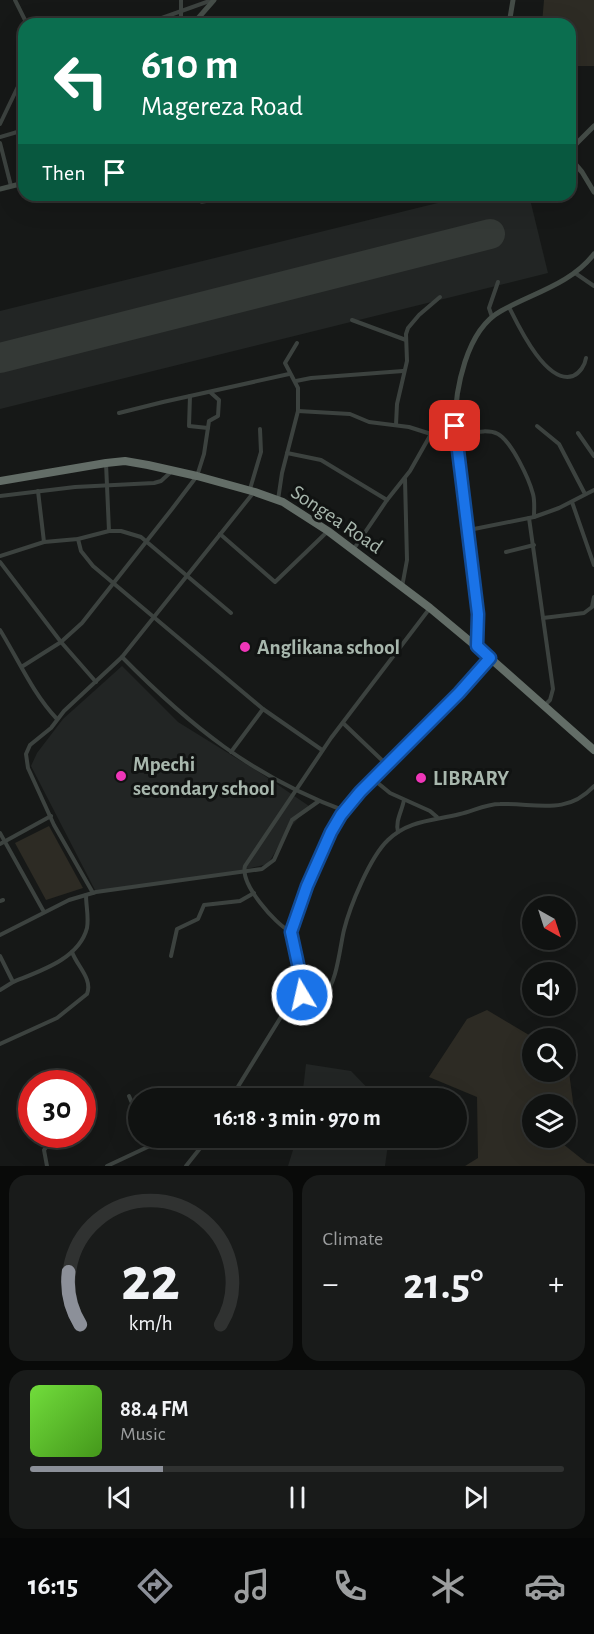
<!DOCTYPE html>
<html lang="en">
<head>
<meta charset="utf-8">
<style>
  body { margin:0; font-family:"Alegreya Sans",sans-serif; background:#191b1a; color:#f1f3f6; height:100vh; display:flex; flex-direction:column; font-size:22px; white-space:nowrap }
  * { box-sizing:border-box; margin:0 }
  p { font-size:20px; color:#9c9e9f }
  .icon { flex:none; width:33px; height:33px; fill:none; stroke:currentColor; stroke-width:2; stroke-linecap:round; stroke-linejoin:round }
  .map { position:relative; height:1166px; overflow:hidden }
  .side { display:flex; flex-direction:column; gap:9px; padding:9px; background:#090a09; flex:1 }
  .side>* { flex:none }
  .hud { position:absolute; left:18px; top:18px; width:558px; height:183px; border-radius:18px; box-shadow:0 6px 24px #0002,0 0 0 2px #303231; background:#0b6e4f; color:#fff; overflow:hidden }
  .needle { width:39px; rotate:141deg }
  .tools { position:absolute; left:522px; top:896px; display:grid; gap:12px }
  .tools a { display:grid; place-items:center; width:54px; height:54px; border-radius:50%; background:#101211; box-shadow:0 6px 24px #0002,0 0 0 2px #303231; font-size:30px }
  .speed { position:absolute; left:18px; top:1070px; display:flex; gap:12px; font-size:30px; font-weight:700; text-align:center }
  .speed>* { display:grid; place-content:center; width:78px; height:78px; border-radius:50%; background:#101211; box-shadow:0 6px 24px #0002,0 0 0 2px #303231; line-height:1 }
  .speed .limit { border:9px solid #d22; background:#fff; color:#111 }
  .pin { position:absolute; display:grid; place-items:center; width:51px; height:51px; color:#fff; margin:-26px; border-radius:12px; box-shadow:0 3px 9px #0006 }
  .me { position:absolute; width:66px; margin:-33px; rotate:351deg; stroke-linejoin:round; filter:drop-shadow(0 0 4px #0008) }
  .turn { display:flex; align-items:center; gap:21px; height:126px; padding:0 24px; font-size:27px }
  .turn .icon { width:78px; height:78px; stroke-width:2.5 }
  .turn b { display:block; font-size:42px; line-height:51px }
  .then { display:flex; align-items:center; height:57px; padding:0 24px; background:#0003; gap:12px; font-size:22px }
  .big { font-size:45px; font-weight:700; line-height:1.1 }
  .side .card { flex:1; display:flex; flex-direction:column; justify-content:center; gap:9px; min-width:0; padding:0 21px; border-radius:18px; background:#191b1a }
  .side .dial { align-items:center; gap:0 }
  .dial svg { height:156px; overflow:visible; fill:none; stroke:#303231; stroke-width:7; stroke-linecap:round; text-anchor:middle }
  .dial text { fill:#f1f3f6; stroke:none }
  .song { display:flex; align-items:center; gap:18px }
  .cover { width:72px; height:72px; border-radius:9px; background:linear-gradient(135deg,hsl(100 70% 55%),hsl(100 70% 35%)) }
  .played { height:6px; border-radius:3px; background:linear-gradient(90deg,#8c9099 25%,#303231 25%) }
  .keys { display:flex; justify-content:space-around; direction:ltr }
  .heat { display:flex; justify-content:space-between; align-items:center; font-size:33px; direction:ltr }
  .side .tiles { flex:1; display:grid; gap:9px; grid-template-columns:1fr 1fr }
  .card:last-child { grid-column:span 2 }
  .trip { position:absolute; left:128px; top:1088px; width:339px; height:60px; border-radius:30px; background:#101211; box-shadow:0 6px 24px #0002,0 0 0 2px #303231; font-weight:700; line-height:60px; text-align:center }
  .menu { display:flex; height:96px; justify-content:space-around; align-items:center; background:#060707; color:#9c9e9f }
  .menu .icon { width:42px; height:42px }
  .menu .active { color:#8c9099 }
  .menu b { font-size:27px; color:#f1f3f6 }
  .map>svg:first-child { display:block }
</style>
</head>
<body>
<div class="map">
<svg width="594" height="1166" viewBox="0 0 594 1166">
  <rect width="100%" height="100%" fill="#161817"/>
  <!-- built -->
  <g fill="#222524">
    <path d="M 470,195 L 529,195 L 548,273 L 0,409 L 0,311 Z"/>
    <path d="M 122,666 L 178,722 L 262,774 L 309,806 L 288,830 L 268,864 L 238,871 L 96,892 L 31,766 L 37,753 L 63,719 Z"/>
    <path d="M 306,1064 L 351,1071 L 377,1098 L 302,1098 Z"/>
    <path d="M 297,1137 L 389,1137 L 385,1166 L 288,1166 Z"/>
  </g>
  <!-- green -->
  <g fill="#2d2b24" fill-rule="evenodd">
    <path d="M 544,0 L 594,0 L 594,66 L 570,66 L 570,24 L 542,24 Z"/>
    <path d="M 49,826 L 83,888 L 46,900 L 15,843 Z"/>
    <path d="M 487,1010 L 534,1038 L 532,1038 L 532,1071 L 566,1071 L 567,1057 L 575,1117 L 563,1144 L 587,1163 L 594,1164 L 594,1166 L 465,1166 L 478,1158 L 477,1097 L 429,1077 L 467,1019 ZM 532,1104 L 566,1104 L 566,1137 L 532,1137 Z"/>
  </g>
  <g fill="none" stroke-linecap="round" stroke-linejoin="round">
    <!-- runway -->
    <path stroke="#343936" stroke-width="30" d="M 0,358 L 490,234"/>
    <!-- street -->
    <g stroke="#3c423f" stroke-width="4">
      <path d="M 15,0 L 27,24"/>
      <path d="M 145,24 L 212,0"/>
      <path d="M 181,24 L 181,0"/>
      <path d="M 0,124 L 24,74"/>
      <path d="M 0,137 L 24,130"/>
      <path d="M 0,143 L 11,186"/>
      <path d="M 575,273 L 594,286"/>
      <path d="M 509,307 C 518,325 546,385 573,376 C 580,373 585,365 586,358"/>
      <path d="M 492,317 L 489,308 L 498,282"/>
      <path d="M 352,320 L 406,340"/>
      <path d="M 296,381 L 311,378 L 403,371"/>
      <path d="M 190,396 L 189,426 L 208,428"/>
      <path d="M 298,411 L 350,414 L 369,422 L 409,427 L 431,434"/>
      <path d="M 119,413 L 163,402 L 289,374"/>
      <path d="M 396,425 L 397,404 L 407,361 L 406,334 L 408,328 L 419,315 L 440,297"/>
      <path d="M 537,426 L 559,444 L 585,494"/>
      <path d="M 578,433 L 594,456"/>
      <path d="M 456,435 C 469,434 486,428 498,434 C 512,442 529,479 533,494 C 535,501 534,509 534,517"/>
      <path d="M 287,453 L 321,460 L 387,500"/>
      <path d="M 106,463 L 109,531"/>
      <path d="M 250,489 L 261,452 L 260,429"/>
      <path d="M 38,491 L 44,542"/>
      <path d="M 0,496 L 75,487 L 154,483 L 161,481 L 172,471"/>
      <path d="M 278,500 L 282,473 L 298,411 L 298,388 L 285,363 L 297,343"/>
      <path d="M 572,502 L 594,565"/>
      <path d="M 529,518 L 553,689 L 550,700 L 545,705"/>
      <path d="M 469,530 L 534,517 L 559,508 L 594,490"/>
      <path d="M 220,534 L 275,582 L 328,531"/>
      <path d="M 78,539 L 81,551 L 93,566 L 263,709 L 322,750"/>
      <path d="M 353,550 L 387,500 L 410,471 L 431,434 L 443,427 L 455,426"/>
      <path d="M 506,552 L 534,545"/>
      <path d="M 0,556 L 44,542 L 78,539 L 109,531 L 121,531 L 141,537 L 231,613"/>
      <path d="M 0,562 L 61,642 L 96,682"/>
      <path d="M 402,587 L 407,560 L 405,479"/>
      <path d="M 543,618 L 584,613 L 592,607 L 594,597"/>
      <path d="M 0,630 C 18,659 33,694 57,719"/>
      <path d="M 122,657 C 189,725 253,777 345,811"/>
      <path d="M 23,666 L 61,642 L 82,623 L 172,509 L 197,476 L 204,454 L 209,421 L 218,416 L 219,400 L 210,392"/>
      <path d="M 343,723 L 387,765"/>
      <path d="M 231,752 L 263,709"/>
      <path d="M 373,779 L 390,793 L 430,811 L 437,817"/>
      <path d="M 398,832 C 395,821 402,811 404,800"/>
      <path d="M 0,833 L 44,912"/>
      <path d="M 0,844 L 51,816"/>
      <path d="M 93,893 L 54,825 L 28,768 L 26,754 L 30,745 L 51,728 L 64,711 L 122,657 L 254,492"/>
      <path d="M 0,901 L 3,900"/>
      <path d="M 291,932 C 275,924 240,884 245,866 L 331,738 L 430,608"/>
      <path d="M 0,935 L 69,900 L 96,892 L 262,869 L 274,860 L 292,820 L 319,801"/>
      <path d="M 0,956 L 13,982 L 0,990"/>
      <path d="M 171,956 L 177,929 L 198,919 L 204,905 L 240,901 L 254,893"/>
      <path d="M 13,982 C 40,971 79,959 87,928 C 89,917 86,906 86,895"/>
      <path d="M 302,995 L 301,978 L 291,932 L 307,886 L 331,832 L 341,815 L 360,792 L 459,693 L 489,659"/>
      <path d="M 0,1044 L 57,1018 L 87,994 C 93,979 77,966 72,952"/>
      <path d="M 129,1096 L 138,1117"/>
      <path d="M 231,1098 L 284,1012 L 302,995 C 309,996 318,1000 324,995 C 337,984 340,946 344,930 C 350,906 370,857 388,840 C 409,820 433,821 460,814 C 473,811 486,804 500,804 C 536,803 566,816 594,786"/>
      <path d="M 148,1137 L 152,1145"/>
      <path d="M 47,1166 L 44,1150 L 54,1138"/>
      <path d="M 107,1166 L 169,1137"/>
      <path d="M 186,1166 L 209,1137"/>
    </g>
    <!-- secondary -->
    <g stroke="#454d48" stroke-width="5">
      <path d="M 193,24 L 214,0"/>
      <path d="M 509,24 L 513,0"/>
      <path d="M 570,150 L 594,126"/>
      <path d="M 570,158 L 582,172 L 594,192"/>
      <path d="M 0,189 L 24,183"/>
      <path d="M 191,195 L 195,199 L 202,201 L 252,195"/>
      <path d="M 477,646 L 478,614 L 455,426 C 455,390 466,330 501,311 C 533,293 571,284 594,254"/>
    </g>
    <!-- highway -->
    <path stroke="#636d67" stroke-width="8" d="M 0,481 L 106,463 L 125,461 L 148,465 L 197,476 L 255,492 L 283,502 L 328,531 L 430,608 L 490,658 L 594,750"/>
  </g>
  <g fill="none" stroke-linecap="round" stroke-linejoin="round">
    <!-- route casing -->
    <g stroke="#114b97" stroke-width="15">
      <path id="route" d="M 302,995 L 301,978 L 291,932 L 307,886 L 331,832 L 341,815 L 360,792 L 459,693 L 490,658 L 477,646 L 478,614 L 455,426"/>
    </g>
    <!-- route -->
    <use href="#route" stroke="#1a73e8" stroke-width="10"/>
  </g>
  <!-- markers -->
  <g fill="#ef36b8" stroke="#111312" stroke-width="2">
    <circle cx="245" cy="647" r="6"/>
    <circle cx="121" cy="776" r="6"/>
    <circle cx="421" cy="778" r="6"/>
  </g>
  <g text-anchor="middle" stroke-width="6" stroke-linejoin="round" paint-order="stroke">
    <!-- street labels -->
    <g font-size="21" fill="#a8b7ad" stroke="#111312">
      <text transform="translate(337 519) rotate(34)" y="7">Songea Road</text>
    </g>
    <!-- poi labels -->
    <g font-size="21" font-weight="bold" fill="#a8b7ad" stroke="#111312" text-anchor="start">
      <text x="257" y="654">Anglikana school</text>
      <text x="133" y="771">Mpechi<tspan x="133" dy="24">secondary school</tspan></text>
      <text x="433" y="785">LIBRARY</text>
    </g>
  </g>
</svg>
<div class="tools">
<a><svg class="needle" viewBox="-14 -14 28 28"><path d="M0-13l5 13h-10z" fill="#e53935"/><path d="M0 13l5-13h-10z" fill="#9c9e9f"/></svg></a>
<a><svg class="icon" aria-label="sound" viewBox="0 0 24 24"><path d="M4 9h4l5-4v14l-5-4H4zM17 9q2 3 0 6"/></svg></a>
<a><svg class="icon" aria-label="search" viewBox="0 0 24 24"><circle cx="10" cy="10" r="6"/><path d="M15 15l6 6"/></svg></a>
<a><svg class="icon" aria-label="layers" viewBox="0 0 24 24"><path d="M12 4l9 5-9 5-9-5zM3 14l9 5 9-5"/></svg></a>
</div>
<div class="speed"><div class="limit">30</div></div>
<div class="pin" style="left:455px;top:426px;background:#d93025"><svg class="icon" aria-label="arrive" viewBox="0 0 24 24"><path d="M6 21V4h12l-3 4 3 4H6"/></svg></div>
<svg class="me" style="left:302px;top:995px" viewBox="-20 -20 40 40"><circle r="17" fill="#1a73e8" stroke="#fff" stroke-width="3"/><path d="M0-11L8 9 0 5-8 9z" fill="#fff"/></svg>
<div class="trip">16:18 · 3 min · 970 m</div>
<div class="hud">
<div class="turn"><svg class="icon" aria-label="left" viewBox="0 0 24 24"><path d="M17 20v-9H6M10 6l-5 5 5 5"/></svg><div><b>610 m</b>Magereza Road</div></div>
<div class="then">Then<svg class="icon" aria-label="arrive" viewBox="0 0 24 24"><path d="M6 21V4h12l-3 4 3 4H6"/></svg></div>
</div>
</div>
<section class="side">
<div class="tiles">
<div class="card dial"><svg viewBox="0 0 100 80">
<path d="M14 69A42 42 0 1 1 86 69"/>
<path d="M14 69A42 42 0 0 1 8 42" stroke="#8c9099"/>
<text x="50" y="56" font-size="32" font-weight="700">22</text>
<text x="50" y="72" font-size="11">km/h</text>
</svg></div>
<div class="card"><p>Climate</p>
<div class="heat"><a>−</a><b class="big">21.5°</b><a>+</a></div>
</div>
<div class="card">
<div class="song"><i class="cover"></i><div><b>88.4 FM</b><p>Music</p></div></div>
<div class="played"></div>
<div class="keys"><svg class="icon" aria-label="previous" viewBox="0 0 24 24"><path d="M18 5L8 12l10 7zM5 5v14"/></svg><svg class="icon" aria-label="pause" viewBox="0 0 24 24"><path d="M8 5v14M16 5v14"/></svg><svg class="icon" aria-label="next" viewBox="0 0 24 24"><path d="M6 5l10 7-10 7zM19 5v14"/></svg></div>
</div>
</div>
</section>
<nav class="menu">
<b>16:15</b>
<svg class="icon active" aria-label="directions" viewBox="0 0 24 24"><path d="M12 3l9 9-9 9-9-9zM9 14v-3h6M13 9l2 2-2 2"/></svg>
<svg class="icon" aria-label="music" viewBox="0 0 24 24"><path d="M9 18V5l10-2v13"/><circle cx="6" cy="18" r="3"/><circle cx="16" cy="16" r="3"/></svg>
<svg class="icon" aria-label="phone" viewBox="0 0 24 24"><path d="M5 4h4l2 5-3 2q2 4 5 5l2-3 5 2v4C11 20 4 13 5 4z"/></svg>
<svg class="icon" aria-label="climate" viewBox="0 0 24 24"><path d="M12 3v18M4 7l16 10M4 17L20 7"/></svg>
<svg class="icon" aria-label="car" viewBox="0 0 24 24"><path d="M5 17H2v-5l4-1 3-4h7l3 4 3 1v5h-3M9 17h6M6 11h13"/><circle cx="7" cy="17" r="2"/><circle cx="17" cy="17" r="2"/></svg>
</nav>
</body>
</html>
